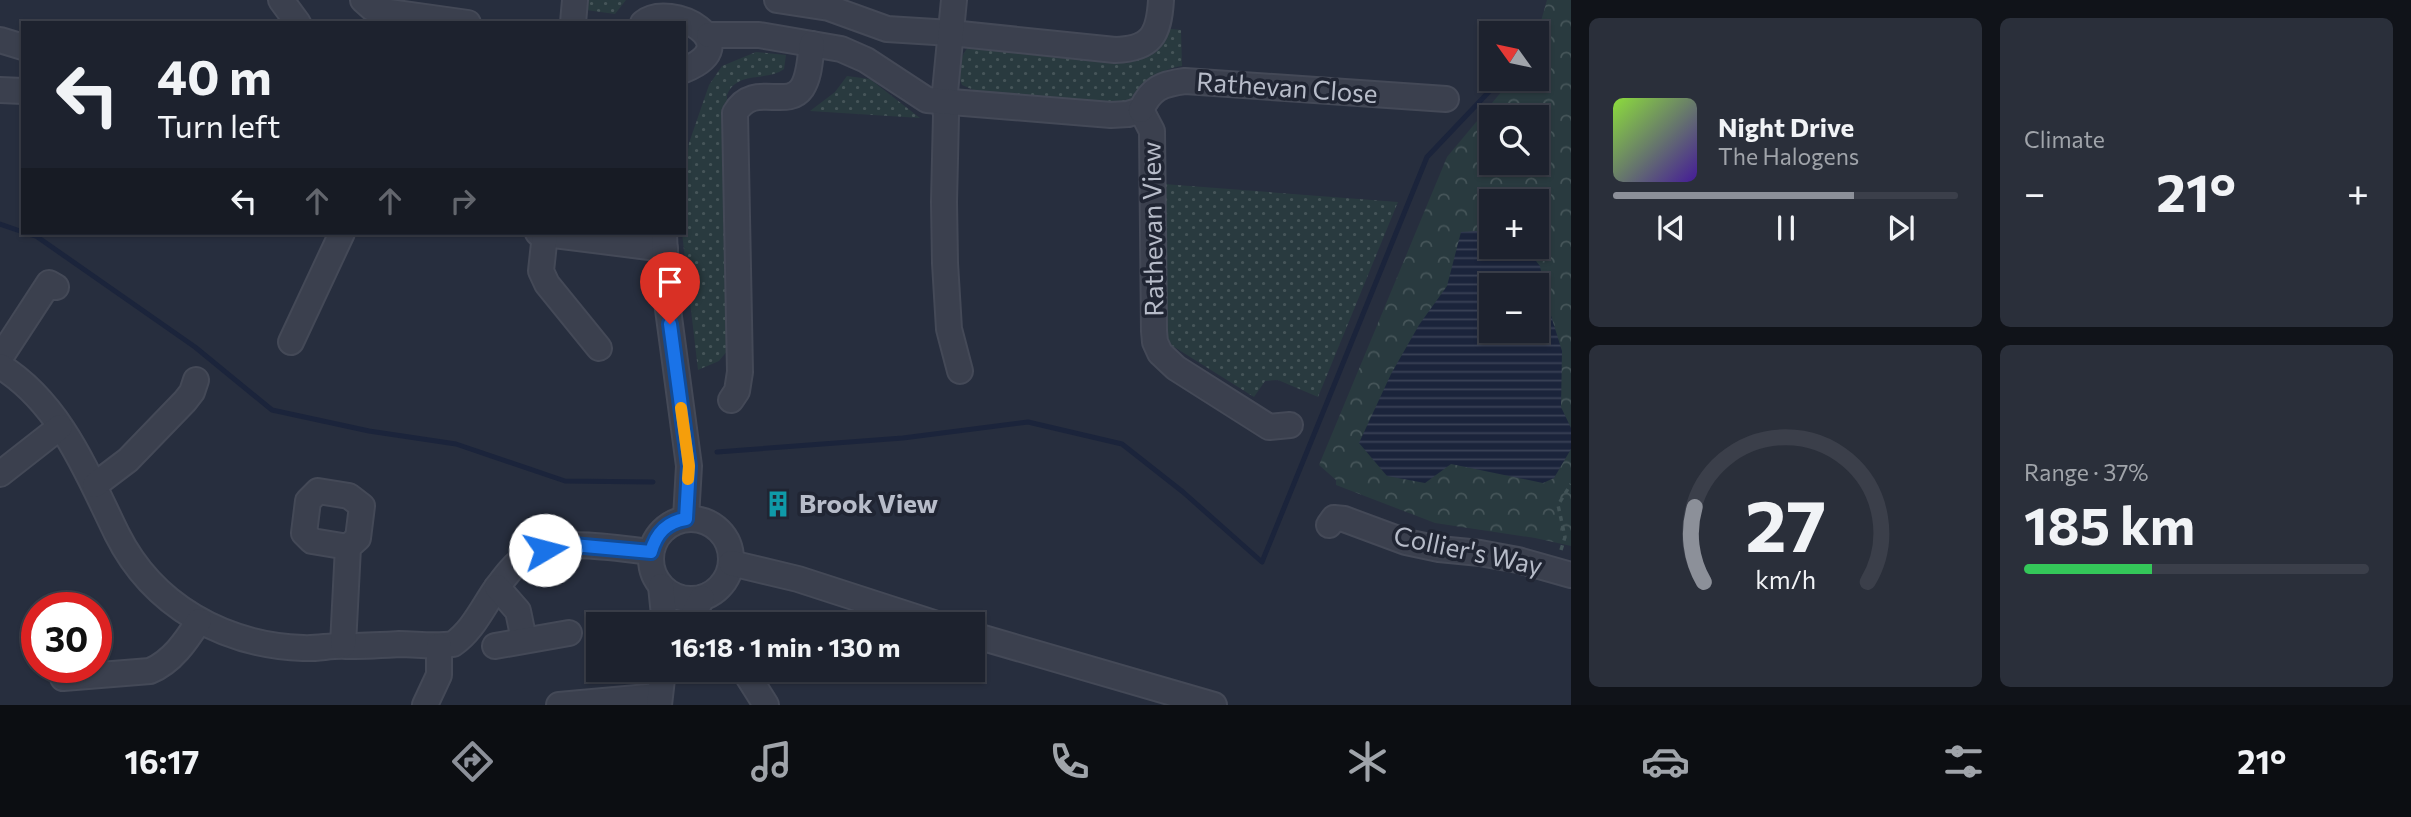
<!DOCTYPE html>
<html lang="en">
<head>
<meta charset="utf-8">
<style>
  body { margin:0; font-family:Commissioner,sans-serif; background:#2a2f3a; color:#f1f3f6; height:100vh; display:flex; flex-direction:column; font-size:26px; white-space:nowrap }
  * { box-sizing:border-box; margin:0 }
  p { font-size:23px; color:#a0a4aa }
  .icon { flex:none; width:38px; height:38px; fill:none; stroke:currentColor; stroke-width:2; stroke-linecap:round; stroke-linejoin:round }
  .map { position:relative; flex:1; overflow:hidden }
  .drawer { display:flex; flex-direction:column; gap:18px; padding:18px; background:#101319; width:840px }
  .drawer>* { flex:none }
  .guide { position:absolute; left:21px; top:21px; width:665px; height:214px; border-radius:0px; box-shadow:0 2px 5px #0004,0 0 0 2px #3b3f4a; background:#1d222e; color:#f1f3f6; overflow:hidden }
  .needle { width:46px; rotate:303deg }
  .buttons { position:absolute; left:1479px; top:21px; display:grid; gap:14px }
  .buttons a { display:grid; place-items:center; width:70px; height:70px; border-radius:0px; background:#1d222e; box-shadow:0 2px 5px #0004,0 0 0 2px #3b3f4a; font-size:35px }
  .speed { position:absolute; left:21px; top:592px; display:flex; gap:14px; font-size:35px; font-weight:700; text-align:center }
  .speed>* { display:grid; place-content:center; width:91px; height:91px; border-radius:50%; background:#1d222e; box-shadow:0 2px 5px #0004,0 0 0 2px #3b3f4a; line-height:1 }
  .speed .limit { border:10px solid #d22; background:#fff; color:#111 }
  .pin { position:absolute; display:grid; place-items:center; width:60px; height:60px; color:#fff; margin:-72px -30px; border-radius:50% 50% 50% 0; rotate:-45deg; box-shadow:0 0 7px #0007 }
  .pin .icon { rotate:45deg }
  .me { position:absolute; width:77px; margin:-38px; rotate:82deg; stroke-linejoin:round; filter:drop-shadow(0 0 5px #0008) }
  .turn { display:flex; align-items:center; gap:24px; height:147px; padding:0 21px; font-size:32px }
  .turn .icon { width:91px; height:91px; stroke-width:2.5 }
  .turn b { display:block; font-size:49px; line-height:60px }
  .lanes { display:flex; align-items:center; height:66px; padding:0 21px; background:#0003; justify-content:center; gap:35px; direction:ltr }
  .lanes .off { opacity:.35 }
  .big { font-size:52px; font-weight:700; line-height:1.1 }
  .drawer .tile { flex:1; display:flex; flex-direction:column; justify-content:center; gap:10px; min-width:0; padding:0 24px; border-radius:10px; background:#2a2f3a }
  .drawer .dial { align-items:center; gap:0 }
  .dial svg { height:182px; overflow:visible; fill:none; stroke:#3b3f4a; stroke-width:7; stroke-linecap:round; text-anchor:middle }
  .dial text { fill:#f1f3f6; stroke:none }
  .song { display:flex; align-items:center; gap:21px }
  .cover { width:84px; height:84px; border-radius:10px; background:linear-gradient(135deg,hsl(90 70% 55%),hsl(260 70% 35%)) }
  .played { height:7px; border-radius:4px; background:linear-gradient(90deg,#8c9099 70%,#3b3f4a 70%) }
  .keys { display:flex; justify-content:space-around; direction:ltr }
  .heat { display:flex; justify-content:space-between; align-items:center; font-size:38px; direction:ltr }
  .charge { height:10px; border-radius:5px; background:linear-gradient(90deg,#34c759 37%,#3b3f4a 0) }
  .drawer .tiles { flex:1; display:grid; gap:18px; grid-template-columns:repeat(2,1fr) }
  .trip { position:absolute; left:586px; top:612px; width:399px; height:70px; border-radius:0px; background:#1d222e; box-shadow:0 2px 5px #0004,0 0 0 2px #3b3f4a; font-weight:700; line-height:70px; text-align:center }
  .dock { display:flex; height:112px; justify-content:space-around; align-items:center; background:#0c0e12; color:#a0a4aa }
  .dock .icon { width:49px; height:49px }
  .dock .selected { color:#8c9099 }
  .dock b { font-size:32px; color:#f1f3f6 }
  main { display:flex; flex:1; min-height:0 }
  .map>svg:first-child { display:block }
</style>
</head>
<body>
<main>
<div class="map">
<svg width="1571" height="705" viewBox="0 0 1571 705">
  <defs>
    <pattern id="grass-dots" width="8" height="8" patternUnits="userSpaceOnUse" patternTransform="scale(1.75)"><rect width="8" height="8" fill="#293a3f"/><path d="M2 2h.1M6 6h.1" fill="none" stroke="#465559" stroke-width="1.8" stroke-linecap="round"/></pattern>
    <pattern id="park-crowns" width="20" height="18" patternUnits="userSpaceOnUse" patternTransform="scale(1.75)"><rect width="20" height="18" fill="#293a3f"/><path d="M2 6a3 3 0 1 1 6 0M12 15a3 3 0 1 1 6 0" fill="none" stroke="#465559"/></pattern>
    <pattern id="water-rules" width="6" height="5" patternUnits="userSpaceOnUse" patternTransform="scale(1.75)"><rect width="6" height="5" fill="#1b243b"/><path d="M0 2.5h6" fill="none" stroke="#3a4256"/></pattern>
  </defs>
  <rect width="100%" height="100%" fill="#272e3e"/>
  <!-- grass -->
  <g fill="url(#grass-dots)">
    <path d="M 587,0 L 626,0 L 615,14 L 586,10 Z"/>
    <path d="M 1163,28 L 1181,30 L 1182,66 C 1157,69 1144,86 1131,107 L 983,94 L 962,85 C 956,70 960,56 970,45 L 1125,56 Z"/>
    <path d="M 756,52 L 786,55 L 784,69 C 767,82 737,70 727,95 L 728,350 L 719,361 L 698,370 L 682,233 L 684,233 L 684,176 L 689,143 L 709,85 L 722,66 Z"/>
    <path d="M 847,76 L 870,79 L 920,118 L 810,111 L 835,92 Z"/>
    <path d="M 1164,184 L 1398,202 L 1318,397 L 1278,380 L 1265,381 L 1254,397 L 1171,345 L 1167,335 Z"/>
  </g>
  <!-- park -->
  <path fill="url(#park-crowns)" fill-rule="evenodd" d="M 1547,0 L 1571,0 L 1571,546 L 1535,538 L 1435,523 L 1336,485 L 1336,480 L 1319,465 L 1447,157 L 1512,79 L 1536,79 L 1537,35 ZM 1491,117 L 1536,117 L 1536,163 L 1491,163 ZM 1491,201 L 1536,201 L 1536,247 L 1491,247 ZM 1491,285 L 1536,285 L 1536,331 L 1491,331 Z"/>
  <!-- water -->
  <path fill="url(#water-rules)" fill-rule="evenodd" d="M 1491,230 L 1491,247 L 1525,247 L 1540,266 L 1548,306 L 1562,351 L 1561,407 L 1571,428 L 1571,449 L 1554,478 L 1543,483 L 1451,464 L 1425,483 L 1387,476 L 1359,443 L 1391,374 L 1419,325 L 1447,286 L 1461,232 ZM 1491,285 L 1536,285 L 1536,331 L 1491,331 Z"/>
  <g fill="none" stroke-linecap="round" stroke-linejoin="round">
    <!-- stream -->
    <g stroke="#1b243b" stroke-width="5">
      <path d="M 0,224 L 23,232"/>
      <path d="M 25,233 L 36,236 L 195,347 L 272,410 L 369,431 L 456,444 L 565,481 L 653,482"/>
      <path d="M 717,452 L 903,438 L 1028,422 L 1122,444 L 1183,492 L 1262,562 L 1427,157 L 1501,79"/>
    </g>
    <!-- minor casing -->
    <g stroke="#444957" stroke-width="28">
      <g id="minor">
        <path d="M 281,0 L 298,23"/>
        <path d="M 363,0 L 372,8 L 382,11 L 468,23"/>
        <path d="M 777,0 L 829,8 L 887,29 L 951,33 L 1115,50 C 1151,49 1159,35 1161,0"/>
        <path d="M 954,0 L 944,102 L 946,115 L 944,202 L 945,263 L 949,329 L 960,371"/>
        <path d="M 573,23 L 575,0"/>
        <path d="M 643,23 C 671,0 750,44 684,70"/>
        <path d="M 709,35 L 759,35 L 841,49 L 866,60 L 927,100 L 1111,115 L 1128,114 L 1141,110"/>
        <path d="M 0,40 L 23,47"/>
        <path d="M 0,90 L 23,91"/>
        <path d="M 1141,110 L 1152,131 L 1154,331 L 1155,342 L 1160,353 L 1176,368 L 1269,427 L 1290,425"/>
        <path d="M 1141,110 C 1151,88 1162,84 1185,81 L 1446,99"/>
        <path d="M 538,233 L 665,249"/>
        <path d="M 664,233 L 667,302 L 689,466 L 686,518"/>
        <path d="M 545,234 L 541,271 L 547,284 L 599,348"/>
        <path d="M 291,342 L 342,233"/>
        <path d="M 0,358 L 49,283 L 56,287"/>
        <path d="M 0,366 C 61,404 87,473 117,534 C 153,606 224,645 303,648 C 317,649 332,645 346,646 C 364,646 381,645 399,644 C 417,644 435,647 453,644 C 472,631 482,609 495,590 C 503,579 513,565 524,558 C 557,536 614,548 651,552"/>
        <path d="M 731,400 L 737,391 L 740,372 L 735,113 C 753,81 787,110 802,88 C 810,76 810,57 812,44"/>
        <path d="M 0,474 L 60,427"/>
        <path d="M 95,485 L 128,460 L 185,401 L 192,392 L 196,380"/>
        <circle cx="691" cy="559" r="40"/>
        <path d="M 1329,525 L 1334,518 L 1344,519 L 1406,542 L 1439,549 L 1480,553 L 1518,560 L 1571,575"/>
        <path d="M 731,563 L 798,579 L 940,625"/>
        <path d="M 661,586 L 665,625"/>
        <path d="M 497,587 L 518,611 L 524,640"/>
        <path d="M 688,625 L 702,598"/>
        <path d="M 973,635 L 1214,705"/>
        <path d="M 343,645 L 348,547 L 358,538 L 362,506 L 349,496 L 318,491 L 308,501 L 304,533 L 312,541 L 348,547"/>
        <path d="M 495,646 L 569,633"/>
        <path d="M 744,670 L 766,705"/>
        <path d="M 63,678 L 150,671 C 172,662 186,641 199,621"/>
        <path d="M 425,705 L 439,675 L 439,646"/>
        <path d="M 559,705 L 659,696"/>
        <path d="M 659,705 L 662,679 L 666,670"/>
      </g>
    </g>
    <!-- path -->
    <path stroke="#425357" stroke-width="3.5" stroke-dasharray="5 5" stroke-linecap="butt" d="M 1561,550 L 1565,537 L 1558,505 L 1571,484"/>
    <!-- minor -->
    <use href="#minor" stroke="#3b404e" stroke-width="24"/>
  </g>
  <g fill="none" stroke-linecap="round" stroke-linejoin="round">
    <!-- route casing -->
    <g stroke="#114b97" stroke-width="18">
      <path id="route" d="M 545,550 L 573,545 L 651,552 C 656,534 666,522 686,519 L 689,466 L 670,324"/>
    </g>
    <!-- route -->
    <use href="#route" stroke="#1a73e8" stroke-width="12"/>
    <!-- slow -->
    <path stroke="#f59e0b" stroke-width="12" d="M 681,408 L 689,466 L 688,479"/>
  </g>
  <!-- icons -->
  <defs>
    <g id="building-bare" transform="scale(2.1)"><path d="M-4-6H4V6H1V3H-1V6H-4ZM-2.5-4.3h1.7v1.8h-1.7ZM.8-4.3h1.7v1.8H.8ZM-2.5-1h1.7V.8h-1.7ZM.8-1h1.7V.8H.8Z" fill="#0f9aa8" stroke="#202533" stroke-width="2.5" paint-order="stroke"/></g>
  </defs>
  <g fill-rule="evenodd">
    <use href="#building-bare" x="778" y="504"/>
  </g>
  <g text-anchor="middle" stroke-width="7" stroke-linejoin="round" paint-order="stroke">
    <!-- street labels -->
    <g font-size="26" fill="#b7bcc9" stroke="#202533">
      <text transform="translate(1287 88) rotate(4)" y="9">Rathevan Close</text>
      <text transform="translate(1153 229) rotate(-91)" y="9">Rathevan View</text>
      <text transform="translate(1468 551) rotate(12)" y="9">Collier's Way</text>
    </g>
    <!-- poi labels -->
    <g font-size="26" font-weight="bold" fill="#b7bcc9" stroke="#202533" text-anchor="start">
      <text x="799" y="513">Brook View</text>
    </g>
  </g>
</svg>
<div class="buttons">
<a><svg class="needle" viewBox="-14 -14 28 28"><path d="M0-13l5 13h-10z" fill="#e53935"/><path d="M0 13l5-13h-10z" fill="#a0a4aa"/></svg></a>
<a><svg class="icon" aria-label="search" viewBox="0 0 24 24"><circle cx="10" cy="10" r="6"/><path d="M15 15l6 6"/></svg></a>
<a>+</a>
<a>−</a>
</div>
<div class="speed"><div class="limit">30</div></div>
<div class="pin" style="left:670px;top:324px;background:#d93025"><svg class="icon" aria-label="arrive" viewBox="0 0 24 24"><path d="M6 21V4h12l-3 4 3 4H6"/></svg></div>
<svg class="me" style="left:545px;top:550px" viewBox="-20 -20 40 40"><circle r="19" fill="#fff"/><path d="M0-13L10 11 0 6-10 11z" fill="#1a73e8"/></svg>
<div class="trip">16:18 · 1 min · 130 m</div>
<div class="guide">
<div class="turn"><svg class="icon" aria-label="left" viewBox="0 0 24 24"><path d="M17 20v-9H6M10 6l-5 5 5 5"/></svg><div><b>40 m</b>Turn left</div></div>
<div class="lanes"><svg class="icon" aria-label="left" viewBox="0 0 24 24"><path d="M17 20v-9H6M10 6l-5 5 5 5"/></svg><svg class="icon off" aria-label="ahead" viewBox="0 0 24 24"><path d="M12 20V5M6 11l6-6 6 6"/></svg><svg class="icon off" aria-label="ahead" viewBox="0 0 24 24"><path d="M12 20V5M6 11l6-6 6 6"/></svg><svg class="icon off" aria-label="right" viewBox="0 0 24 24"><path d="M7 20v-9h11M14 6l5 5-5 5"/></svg></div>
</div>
</div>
<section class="drawer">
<div class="tiles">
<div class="tile">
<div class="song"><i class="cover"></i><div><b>Night Drive</b><p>The Halogens</p></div></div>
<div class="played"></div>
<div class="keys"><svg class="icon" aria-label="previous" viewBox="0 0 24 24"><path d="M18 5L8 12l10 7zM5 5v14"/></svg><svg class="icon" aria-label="pause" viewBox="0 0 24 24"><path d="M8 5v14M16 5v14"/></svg><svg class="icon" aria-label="next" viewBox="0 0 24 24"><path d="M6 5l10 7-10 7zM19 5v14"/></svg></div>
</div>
<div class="tile"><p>Climate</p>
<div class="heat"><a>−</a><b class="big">21°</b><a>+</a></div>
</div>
<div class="tile dial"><svg viewBox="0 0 100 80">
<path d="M14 69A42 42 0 1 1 86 69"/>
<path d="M14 69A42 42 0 0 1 10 36" stroke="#8c9099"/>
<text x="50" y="56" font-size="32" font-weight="700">27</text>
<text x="50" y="72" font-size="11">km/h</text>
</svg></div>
<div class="tile"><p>Range · 37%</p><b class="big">185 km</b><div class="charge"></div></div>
</div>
</section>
</main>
<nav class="dock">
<b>16:17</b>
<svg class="icon selected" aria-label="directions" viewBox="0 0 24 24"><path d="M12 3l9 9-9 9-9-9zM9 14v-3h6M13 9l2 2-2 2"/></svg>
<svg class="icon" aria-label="music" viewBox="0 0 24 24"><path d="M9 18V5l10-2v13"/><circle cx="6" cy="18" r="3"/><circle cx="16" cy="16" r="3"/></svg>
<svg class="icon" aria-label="phone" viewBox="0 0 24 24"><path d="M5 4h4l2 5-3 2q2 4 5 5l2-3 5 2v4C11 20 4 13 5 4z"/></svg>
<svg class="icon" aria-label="climate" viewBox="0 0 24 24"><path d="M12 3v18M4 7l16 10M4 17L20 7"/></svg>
<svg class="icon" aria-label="car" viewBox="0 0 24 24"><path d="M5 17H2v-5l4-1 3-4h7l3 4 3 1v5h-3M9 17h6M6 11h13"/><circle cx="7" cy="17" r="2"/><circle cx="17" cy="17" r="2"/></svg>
<svg class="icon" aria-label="filters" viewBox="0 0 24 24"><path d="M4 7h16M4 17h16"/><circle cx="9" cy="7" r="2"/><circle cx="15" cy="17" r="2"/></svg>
<b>21°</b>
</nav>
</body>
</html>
